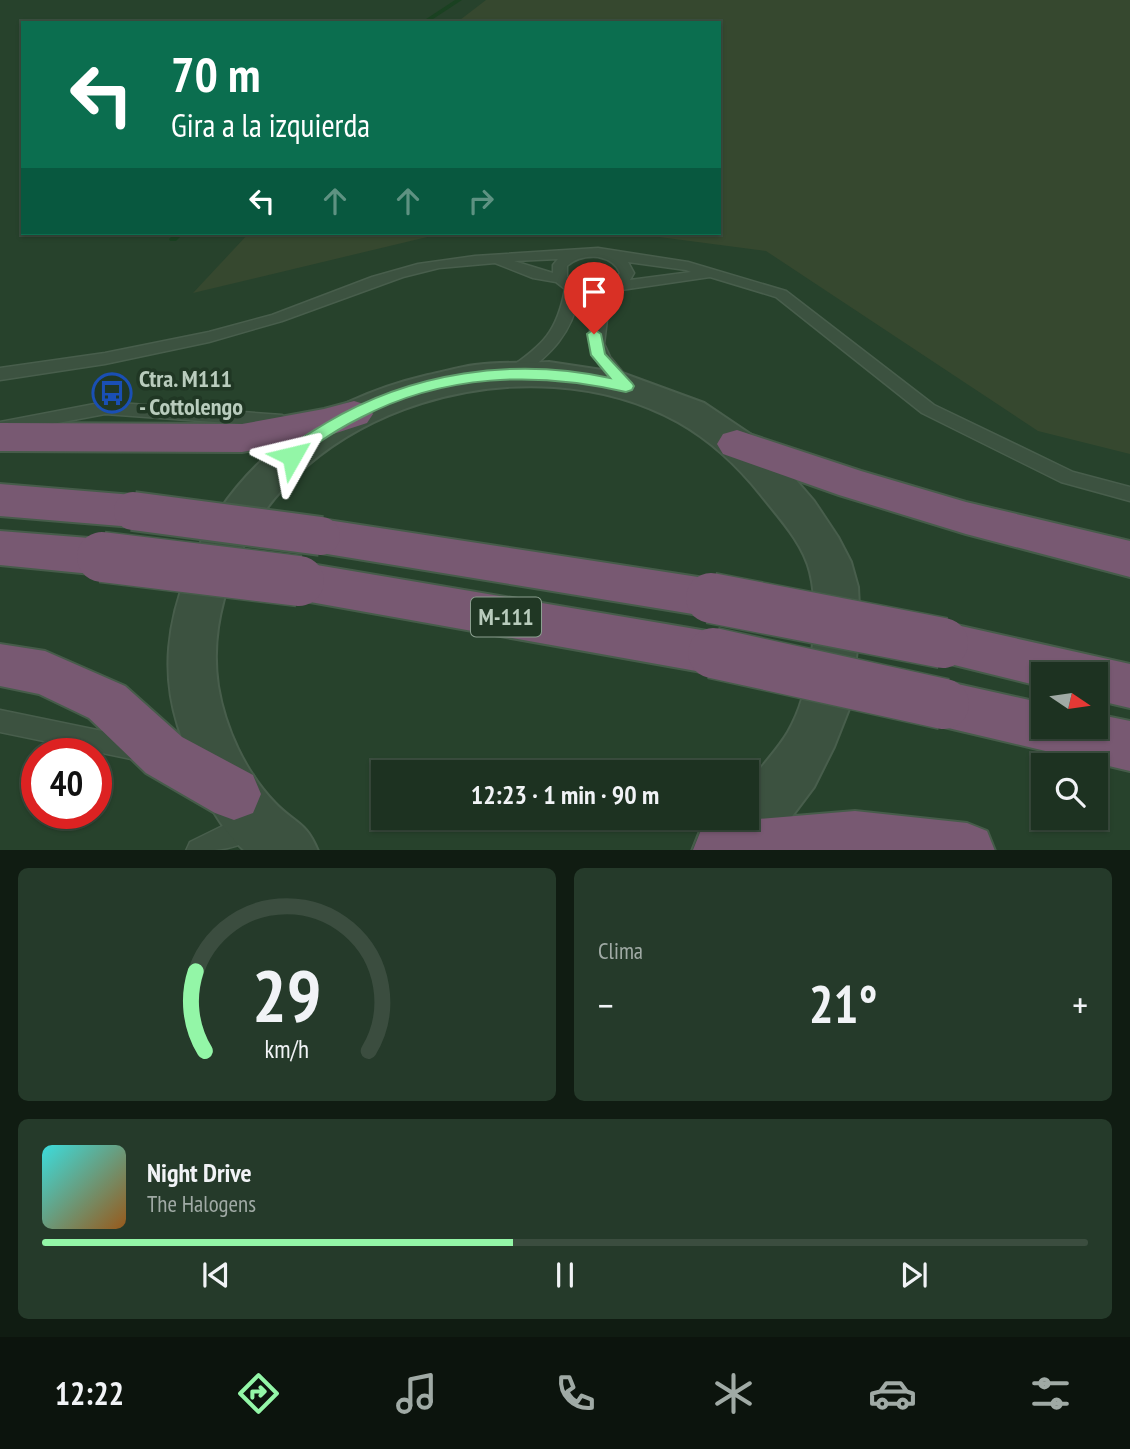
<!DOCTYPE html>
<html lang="es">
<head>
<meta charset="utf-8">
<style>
  body { margin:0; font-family:"PT Sans Narrow",sans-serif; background:#253a2a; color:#f1f3f6; height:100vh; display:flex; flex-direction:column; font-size:26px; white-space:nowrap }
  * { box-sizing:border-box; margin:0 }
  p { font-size:23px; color:#a0aaa5 }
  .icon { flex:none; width:38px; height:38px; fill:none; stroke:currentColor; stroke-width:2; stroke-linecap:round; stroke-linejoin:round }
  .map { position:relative; height:850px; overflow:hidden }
  .drawer { display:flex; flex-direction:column; gap:18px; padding:18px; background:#101c12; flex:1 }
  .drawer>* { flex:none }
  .top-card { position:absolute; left:21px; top:21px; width:700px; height:214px; border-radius:0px; box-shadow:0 2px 5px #0004,0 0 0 2px #3b4d3f; background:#0b6e4f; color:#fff; overflow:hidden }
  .needle { width:46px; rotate:103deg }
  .controls { position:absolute; left:1031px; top:662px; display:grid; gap:14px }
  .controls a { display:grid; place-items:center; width:77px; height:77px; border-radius:0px; background:#1d3221; box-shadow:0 2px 5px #0004,0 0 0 2px #3b4d3f; font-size:35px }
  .speed { position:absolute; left:21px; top:738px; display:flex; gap:14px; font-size:35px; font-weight:700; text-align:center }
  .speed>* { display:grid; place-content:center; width:91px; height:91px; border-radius:50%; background:#1d3221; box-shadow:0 2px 5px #0004,0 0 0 2px #3b4d3f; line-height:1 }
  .speed .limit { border:10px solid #d22; background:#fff; color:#111 }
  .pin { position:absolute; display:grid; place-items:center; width:60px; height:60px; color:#fff; margin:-72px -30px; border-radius:50% 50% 50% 0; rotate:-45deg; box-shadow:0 0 7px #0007 }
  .pin .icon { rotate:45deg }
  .me { position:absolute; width:77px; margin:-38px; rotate:53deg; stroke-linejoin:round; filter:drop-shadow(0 0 5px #0008) }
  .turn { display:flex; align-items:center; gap:24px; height:147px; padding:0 35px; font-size:32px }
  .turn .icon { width:91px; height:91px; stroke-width:2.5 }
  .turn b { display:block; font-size:49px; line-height:60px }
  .lanes { display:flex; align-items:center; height:66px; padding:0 35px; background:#0003; justify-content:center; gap:35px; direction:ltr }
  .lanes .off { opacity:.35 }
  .big { font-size:52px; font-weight:700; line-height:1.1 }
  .drawer .card { flex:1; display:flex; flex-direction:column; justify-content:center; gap:10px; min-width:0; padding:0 24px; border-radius:10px; background:#253a2a }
  .drawer .dial { align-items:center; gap:0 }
  .dial svg { height:182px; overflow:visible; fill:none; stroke:#3b4d3f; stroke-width:7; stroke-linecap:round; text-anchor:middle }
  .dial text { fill:#f1f3f6; stroke:none }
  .song { display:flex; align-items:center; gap:21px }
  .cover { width:84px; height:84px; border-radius:10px; background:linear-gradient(135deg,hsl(180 70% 55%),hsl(30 70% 35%)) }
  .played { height:7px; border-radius:4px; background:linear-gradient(90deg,#93f6a7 45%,#3b4d3f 45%) }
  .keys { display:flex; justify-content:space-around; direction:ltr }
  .heat { display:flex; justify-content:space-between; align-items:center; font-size:38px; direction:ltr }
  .drawer .tiles { flex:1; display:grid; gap:18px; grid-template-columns:1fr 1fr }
  .card:last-child { grid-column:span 2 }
  .trip { position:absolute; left:371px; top:760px; width:388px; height:70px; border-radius:0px; background:#1d3221; box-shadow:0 2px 5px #0004,0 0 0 2px #3b4d3f; font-weight:700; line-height:70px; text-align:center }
  .menu { display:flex; height:112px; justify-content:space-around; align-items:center; background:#0c140d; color:#a0aaa5 }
  .menu .icon { width:49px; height:49px }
  .menu .on { color:#93f6a7 }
  .menu b { font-size:32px; color:#f1f3f6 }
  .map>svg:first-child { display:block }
</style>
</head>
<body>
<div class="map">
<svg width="1130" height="851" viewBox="0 0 1130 851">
  <rect width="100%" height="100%" fill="#27422c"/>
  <!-- green -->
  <g fill="#36482f">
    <path d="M 486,0 L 1130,0 L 1130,454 L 1038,431 L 766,251 L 629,233 L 719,233 L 719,23 L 456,23 Z"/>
    <path d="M 249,233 L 444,233 L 193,293 Z"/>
  </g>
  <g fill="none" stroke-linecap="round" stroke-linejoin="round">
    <!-- stream -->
    <g fill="#1a4121" fill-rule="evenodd">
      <path d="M 455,0 L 462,0 L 427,23 L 420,23 Z"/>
      <path d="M 175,233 L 184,233 L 176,241 L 170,241 L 169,239 Z"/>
    </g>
    <!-- service casing -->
    <g stroke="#485e4c" stroke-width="3">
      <g id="service">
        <path d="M 598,248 L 688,262 L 786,291 L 934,405 L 1073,472 L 1130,487 L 1130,501 L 1061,482 L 922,413 L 776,297 L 710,277 L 621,290 L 610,295 L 604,344 L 610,357 L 634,386 L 626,392 L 620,390 C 586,351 586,348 595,297 L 579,295 C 572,334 551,354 520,377 L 508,377 L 506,373 L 508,369 C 543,345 557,332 565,289 L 556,282 L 533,278 L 495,263 L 439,268 L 403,277 L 282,321 L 209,342 L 105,364 L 0,380 L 0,368 L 105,353 L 209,332 L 272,315 L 372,277 L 418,264 L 475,256 ZM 598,257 C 608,259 616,263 620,273 L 609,285 L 587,287 L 567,277 L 567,266 C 576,258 586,256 598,257 ZM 558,259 L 553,265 L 553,273 L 514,261 ZM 628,262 L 686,270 L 691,272 L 630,280 L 634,273 Z"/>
        <path d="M 105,402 L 282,415 L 291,421 L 282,427 L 105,414 L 0,434 L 0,422 Z"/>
        <path d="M 0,710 L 141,739 L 149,742 L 153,750 L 149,758 L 141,761 L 0,732 Z"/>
        <path d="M 249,813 L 258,816 L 261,825 C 250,851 211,851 186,851 L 190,842 Z"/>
      </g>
    </g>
    <!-- tertiary casing -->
    <g stroke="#485e4c" stroke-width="4">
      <path id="tertiary" d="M 549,362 L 622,373 L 704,403 L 765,444 L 814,501 L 838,537 L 851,562 L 858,587 L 860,628 L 849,709 L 834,747 L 814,787 L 787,823 L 761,851 L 692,851 L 700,831 L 716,817 L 747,817 C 747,808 745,793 749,785 C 758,769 777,751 788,732 C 811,693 821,616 810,572 C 803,543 779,518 761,495 C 738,466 710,440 678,422 C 529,339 292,405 233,571 C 219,609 212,645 218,686 C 225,728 245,772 275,803 C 295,824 306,821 318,851 L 245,851 C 210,820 192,768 178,726 C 161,672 168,622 188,571 C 230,464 318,401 428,375 C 443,372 459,367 475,365 C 499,362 524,363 549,362 Z"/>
    </g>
    <!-- motorway casing -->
    <g stroke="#465c4a" stroke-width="4">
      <g id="motorway">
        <path d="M 354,401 L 367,405 L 373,414 L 367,423 L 324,437 L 242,452 L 0,451 L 0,423 L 242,424 L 324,409 Z"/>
        <path d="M 737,430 L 861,471 L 966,502 L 1130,541 L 1130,577 L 966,534 L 839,495 L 723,454 L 717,444 L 723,434 Z"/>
        <path d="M 0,484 L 133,495 L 148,500 L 154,511 L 148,522 L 133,527 L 0,516 Z"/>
        <path d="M 321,519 L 711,579 L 727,584 L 734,598 L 727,612 L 711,617 L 321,553 L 306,548 L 299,536 L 306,524 Z"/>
        <path d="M 0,531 L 102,539 L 118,544 L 124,557 L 118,570 L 102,575 L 0,565 Z"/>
        <path d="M 299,562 L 713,632 L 730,638 L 737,653 L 730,668 L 713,674 L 299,600 L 283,594 L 277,581 L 283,568 Z"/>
        <path d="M 943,622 L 1130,664 L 1130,708 L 1096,700 L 1096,674 L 1043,674 L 1043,687 L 926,658 L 919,643 L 926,628 Z"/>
        <path d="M 0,644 L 45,651 L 125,686 L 182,737 L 253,775 L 261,794 L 253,813 L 234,820 L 215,813 L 146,773 L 89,718 L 39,694 L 0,686 Z"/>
        <path d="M 944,681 L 1043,703 L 1043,726 L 1096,726 L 1096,714 L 1130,721 L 1130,771 L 944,727 L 926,720 L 919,704 L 926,688 Z"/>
        <path d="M 855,811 L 967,823 L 987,831 L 995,851 L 693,850 L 701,830 L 721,822 Z"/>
      </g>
    </g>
    <!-- service -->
    <use href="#service" fill="#3c5240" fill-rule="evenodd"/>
    <!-- tertiary -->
    <use href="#tertiary" fill="#3c5240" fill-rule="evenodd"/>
    <!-- motorway -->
    <use href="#motorway" fill="#785972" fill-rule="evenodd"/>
    <!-- motorway-bridge-far1 casing -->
    <g stroke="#465c4a" stroke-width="42" stroke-linecap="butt">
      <path id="motorway-bridge-far1" d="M 133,511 L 321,536"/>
    </g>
    <!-- motorway-bridge casing -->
    <g stroke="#465c4a" stroke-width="53" stroke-linecap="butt">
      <g id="motorway-bridge">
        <path d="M 102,557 L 299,581"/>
        <path d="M 711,598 L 943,643"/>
        <path d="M 713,653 L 944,704"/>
      </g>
    </g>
    <!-- motorway-bridge-far1 -->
    <use href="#motorway-bridge-far1" stroke="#785972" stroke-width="38"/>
    <!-- motorway-bridge -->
    <use href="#motorway-bridge" stroke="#785972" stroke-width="50"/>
  </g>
  <!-- route -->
  <path fill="#93f6a7" stroke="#60a06d" stroke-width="2" d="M 594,329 L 601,334 L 605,354 L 632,383 L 634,386 L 632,390 L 626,392 C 536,371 443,374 360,418 C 346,425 331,434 318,443 C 310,449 303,458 292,462 L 284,456 C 293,441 312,432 326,423 C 411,372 514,357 610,378 L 591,355 L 587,334 Z"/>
  <!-- icons -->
  <defs>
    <g id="bus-ring" transform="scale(2.0125)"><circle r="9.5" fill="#203724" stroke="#1a4fb4" stroke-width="1.5"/><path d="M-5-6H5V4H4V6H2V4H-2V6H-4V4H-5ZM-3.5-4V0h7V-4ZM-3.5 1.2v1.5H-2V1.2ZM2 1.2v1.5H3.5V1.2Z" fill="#1a4fb4"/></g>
  </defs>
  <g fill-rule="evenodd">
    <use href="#bus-ring" x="112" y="393"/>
  </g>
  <g text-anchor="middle" stroke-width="7" stroke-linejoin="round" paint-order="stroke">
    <!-- shield labels -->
    <rect fill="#203724" stroke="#8b9f8f" stroke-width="2" x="471" y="597.5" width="70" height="39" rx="5"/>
    <g font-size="23" font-weight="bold" fill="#b9ccbd">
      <text x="506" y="625">M-111</text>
    </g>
    <!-- poi labels -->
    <g font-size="24" font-weight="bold" fill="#b9ccbd" stroke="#203724" text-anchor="start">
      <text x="139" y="387">Ctra. M111<tspan x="139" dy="28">- Cottolengo</tspan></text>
    </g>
  </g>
</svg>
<div class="controls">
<a><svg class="needle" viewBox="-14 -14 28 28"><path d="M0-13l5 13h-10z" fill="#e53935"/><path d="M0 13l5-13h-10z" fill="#a0aaa5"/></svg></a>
<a><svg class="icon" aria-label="search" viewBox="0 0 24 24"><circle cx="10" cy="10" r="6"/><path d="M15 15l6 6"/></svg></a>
</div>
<div class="speed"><div class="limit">40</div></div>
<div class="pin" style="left:594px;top:334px;background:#d93025"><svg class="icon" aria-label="arrive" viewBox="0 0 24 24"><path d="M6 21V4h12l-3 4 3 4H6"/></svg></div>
<svg class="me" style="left:292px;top:456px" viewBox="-20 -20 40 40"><path d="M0-17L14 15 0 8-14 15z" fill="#93f6a7" stroke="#fff" stroke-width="4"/></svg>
<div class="trip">12:23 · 1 min · 90 m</div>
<div class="top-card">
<div class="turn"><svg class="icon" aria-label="left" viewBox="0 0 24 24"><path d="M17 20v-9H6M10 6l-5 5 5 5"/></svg><div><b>70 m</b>Gira a la izquierda</div></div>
<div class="lanes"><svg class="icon" aria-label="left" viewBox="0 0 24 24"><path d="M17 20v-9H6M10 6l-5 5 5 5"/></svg><svg class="icon off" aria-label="ahead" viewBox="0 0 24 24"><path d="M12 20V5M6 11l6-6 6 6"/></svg><svg class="icon off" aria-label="ahead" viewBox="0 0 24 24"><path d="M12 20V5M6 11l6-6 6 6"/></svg><svg class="icon off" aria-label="right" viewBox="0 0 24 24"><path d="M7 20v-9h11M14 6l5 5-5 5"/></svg></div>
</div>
</div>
<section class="drawer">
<div class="tiles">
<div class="card dial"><svg viewBox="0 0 100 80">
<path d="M14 69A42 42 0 1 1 86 69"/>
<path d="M14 69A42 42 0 0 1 10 34" stroke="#93f6a7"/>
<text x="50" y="56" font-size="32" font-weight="700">29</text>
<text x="50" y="72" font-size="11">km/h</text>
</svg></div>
<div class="card"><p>Clima</p>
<div class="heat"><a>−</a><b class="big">21°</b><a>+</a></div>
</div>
<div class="card">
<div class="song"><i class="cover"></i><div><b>Night Drive</b><p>The Halogens</p></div></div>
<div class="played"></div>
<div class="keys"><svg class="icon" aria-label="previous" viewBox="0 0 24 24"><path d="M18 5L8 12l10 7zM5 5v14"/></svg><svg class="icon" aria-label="pause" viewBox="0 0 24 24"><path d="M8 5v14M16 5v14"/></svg><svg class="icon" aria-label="next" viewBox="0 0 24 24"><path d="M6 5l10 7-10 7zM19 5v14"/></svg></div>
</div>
</div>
</section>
<nav class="menu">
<b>12:22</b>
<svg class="icon on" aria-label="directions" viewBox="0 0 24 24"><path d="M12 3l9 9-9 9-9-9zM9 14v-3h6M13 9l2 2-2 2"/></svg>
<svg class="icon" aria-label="music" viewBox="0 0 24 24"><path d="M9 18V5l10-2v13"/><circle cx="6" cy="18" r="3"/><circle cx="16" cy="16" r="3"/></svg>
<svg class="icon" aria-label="phone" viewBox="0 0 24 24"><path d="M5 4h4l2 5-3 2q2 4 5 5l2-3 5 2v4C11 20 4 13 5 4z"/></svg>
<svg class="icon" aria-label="climate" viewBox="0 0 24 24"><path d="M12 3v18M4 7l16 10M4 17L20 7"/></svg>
<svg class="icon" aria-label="car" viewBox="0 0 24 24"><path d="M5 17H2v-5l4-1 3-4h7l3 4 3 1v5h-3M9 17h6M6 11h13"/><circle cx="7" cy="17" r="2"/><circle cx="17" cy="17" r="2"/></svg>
<svg class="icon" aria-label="filters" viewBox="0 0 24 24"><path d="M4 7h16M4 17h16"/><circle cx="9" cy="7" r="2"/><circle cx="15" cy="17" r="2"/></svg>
</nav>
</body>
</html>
